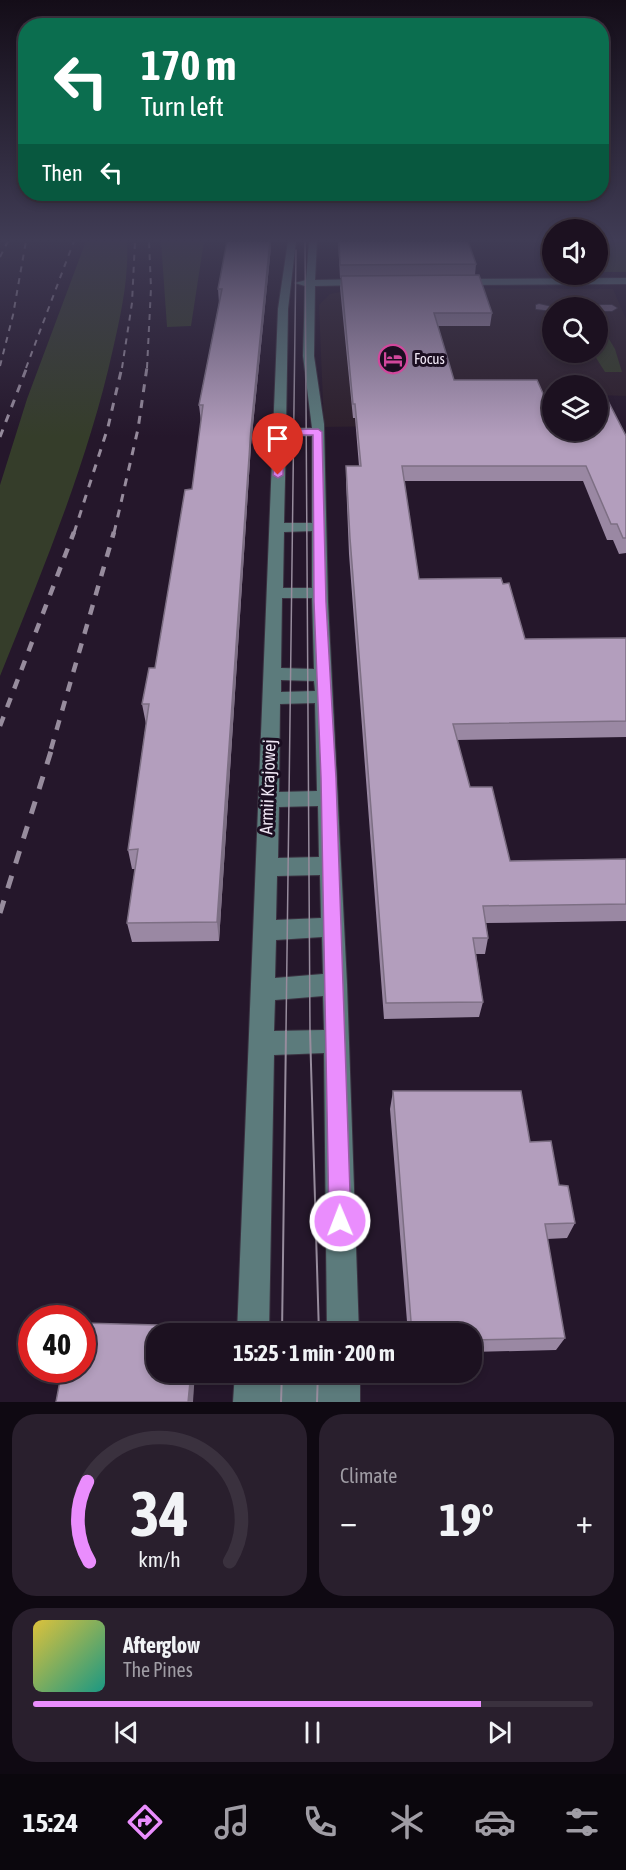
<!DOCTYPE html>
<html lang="en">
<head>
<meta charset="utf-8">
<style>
  body { margin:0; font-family:"Asap Condensed",sans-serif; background:#291f2d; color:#f1f3f6; height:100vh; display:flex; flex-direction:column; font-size:22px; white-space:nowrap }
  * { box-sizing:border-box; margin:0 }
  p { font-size:20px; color:#a09da5 }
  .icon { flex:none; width:33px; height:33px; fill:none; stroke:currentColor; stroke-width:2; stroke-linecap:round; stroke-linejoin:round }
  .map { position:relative; height:1402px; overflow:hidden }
  .side { display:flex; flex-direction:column; gap:12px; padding:12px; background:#0f0912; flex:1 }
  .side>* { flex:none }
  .hud { position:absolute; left:18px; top:18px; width:591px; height:183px; border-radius:24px; box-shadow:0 3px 9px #0003,0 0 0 2px #3a313e; background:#0b6e4f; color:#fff; overflow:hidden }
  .fabs { position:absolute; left:542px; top:219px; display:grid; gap:12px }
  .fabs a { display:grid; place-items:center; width:66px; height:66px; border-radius:50%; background:#1c1120; box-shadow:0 3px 9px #0003,0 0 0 2px #3a313e; font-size:30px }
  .speed { position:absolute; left:18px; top:1305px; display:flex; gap:12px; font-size:30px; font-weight:700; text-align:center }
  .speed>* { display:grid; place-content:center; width:78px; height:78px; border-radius:50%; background:#1c1120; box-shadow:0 3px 9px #0003,0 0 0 2px #3a313e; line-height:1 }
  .speed .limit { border:9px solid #d22; background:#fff; color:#111 }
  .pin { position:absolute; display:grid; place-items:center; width:51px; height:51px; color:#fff; margin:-62px -26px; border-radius:50% 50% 50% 0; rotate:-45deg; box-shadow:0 0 6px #0007 }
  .pin .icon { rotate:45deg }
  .me { position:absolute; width:66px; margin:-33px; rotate:359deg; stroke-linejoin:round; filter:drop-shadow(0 0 4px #0008) }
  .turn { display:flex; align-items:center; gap:21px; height:126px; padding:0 24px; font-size:27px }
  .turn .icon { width:78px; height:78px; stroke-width:2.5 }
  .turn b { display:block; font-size:42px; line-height:51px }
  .then { display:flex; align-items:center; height:57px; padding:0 24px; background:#0003; gap:12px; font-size:22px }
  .big { font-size:45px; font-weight:700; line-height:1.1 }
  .side .card { flex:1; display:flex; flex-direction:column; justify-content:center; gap:9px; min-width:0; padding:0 21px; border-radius:24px; background:#291f2d }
  .side .dial { align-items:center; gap:0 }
  .dial svg { height:156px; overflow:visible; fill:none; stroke:#3a313e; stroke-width:7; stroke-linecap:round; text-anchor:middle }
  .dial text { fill:#f1f3f6; stroke:none }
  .song { display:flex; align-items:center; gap:18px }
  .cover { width:72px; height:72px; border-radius:9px; background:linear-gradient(135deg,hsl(50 70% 55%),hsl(170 70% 35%)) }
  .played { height:6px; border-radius:3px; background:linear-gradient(90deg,#ea8dfd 80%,#3a313e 80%) }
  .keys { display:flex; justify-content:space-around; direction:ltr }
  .heat { display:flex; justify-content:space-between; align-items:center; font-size:33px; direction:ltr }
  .side .tiles { flex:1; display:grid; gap:12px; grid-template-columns:1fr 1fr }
  .card:last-child { grid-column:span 2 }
  .trip { position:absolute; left:146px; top:1323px; width:336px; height:60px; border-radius:24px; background:#1c1120; box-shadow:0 3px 9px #0003,0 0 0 2px #3a313e; font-weight:700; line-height:60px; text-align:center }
  .menu { display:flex; height:96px; justify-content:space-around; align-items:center; background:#0b070d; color:#a09da5 }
  .menu .icon { width:42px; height:42px }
  .menu .selected { color:#ea8dfd }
  .menu b { font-size:27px; color:#f1f3f6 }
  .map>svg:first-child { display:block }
</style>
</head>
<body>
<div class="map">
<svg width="626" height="1402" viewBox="0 0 626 1402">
  <rect width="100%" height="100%" fill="#25172b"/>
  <!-- commercial -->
  <path fill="#2d1f2b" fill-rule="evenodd" d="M 360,288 L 613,289 L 626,319 L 626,396 L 597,395 L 597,386 L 552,386 L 552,395 L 536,395 L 547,424 L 324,427 L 319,305 L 330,294 ZM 552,308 L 597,308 L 597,352 L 552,352 Z"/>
  <!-- green -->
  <g fill="#353d2a">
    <path d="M 86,241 L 127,241 C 129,278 121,314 113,349 C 88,462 43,569 0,676 L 0,485 L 27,399 Z"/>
    <path d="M 161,241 L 204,241 L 191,326 L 167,327 Z"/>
    <path d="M 597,241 L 626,243 L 626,272 L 597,272 L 605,271 L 597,250 Z"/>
    <path d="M 597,319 L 615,349 L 622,372 L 605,372 L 593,353 L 597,352 Z"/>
  </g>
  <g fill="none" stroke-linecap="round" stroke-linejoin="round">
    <!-- lane casing -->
    <g stroke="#3a3140" stroke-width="2">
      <g id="lane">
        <path d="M 539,304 L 557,308 L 552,308 L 552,311 L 536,309 L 536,305 Z"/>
        <path d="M 597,305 L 612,305 L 617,308 L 612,311 L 597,311 L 597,308 L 592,308 Z"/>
      </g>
    </g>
    <!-- secondary casing -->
    <g stroke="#3a3140" stroke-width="2">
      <g id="secondary">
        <path d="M 288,241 L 296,241 L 288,309 L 286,428 L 312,428 L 303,356 L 305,286 L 295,283 L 306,280 L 309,241 L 317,241 L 315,280 L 365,279 L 370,282 L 365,285 L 315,286 L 314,356 L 324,424 L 328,602 L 347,984 L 359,1334 L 327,1334 L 324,1053 L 274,1055 L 269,1334 L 237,1334 L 278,309 ZM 286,436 L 312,436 L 312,523 L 284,523 ZM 312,531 L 312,588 L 283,588 L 284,532 ZM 282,598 L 312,598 L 314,669 L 281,668 ZM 281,680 L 314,681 L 315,691 L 281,692 ZM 315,703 L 317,791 L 279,792 L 280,704 ZM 318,806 L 319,857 L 278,858 L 279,807 ZM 320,875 L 321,918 L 276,920 L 277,876 ZM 322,937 L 323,974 L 275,978 L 276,940 ZM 323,996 L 324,1030 L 274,1031 L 275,1000 Z"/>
        <path d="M 626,278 L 626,284 L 459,285 L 454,282 L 459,279 Z"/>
        <path d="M 235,1372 L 267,1372 L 266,1381 L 328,1378 L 328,1372 L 360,1372 L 360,1402 L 233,1402 Z"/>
      </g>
    </g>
    <!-- lane -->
    <use href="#lane" fill="#706079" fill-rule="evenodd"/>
    <!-- secondary -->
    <use href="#secondary" fill="#5c7b7c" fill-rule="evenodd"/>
    <!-- tram-far1 -->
    <g stroke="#978c9d" stroke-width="1.5">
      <path d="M 305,241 L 310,1032"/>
      <path d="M 286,1032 L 296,250"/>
    </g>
    <!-- tram -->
    <g stroke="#978c9d" stroke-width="2">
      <path d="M 310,1031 L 319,1334"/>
      <path d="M 282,1334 L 286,1031"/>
      <path d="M 281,1402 L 282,1372"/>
      <path d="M 317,1402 L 318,1372"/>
    </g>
    <!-- rail-far3 -->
    <g stroke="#978c9d" stroke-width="2" stroke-dasharray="6 6" stroke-linecap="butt">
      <path d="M 0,257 L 8,241"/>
      <path d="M 0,366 L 13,315 L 26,241"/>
      <path d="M 26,368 L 74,241"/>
      <path d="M 122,368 L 132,303 L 135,241"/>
      <path d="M 147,368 L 151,288 L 149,241"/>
    </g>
    <!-- rail-far2 -->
    <g stroke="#978c9d" stroke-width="3" stroke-dasharray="8 8" stroke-linecap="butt">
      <path d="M 0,437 L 27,367"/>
      <path d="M 74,533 L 108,427 L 122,367"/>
      <path d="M 114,533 L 138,429 L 147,367"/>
    </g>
    <!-- rail-far1 -->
    <g stroke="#978c9d" stroke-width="4.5" stroke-dasharray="10 10" stroke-linecap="butt">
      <path d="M 0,726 L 74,532"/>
      <path d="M 51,749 L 114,532"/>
    </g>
    <!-- rail -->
    <path stroke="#978c9d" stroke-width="5" stroke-dasharray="13 13" stroke-linecap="butt" d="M 0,913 L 52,748"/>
  </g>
  <!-- wall -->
  <g fill="#9a88a3">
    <path d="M 338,241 L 468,241 L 476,264 L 475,275 L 492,313 L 490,326 L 438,326 L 454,380 L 545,398 L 626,436 L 626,553 L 619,554 L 613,540 L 607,540 L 583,481 L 404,481 L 419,579 L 525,639 L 626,638 L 626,737 L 457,740 L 470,787 L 510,861 L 626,859 L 626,921 L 486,923 L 488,938 L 485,954 L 476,954 L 483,1002 L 479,1017 L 384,1019 L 349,554 L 346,481 L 346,466 L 359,466 L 355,418 L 353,418 L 340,288 L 341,278 L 340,278 Z"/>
    <path d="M 271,247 L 251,445 L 219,941 L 132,942 L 127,923 L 135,869 L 132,869 L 128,850 L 146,724 L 142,704 L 155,668 L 192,489 L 201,422 L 199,405 L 219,303 L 218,289 Z"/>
    <path d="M 393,1091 L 559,1185 L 575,1223 L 567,1238 L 547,1239 L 565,1338 L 556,1350 L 471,1352 L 471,1334 L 408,1334 L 390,1109 Z"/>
  </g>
  <!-- shaded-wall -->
  <g fill="#7d6f84">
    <path d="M 270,241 L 271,241 L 271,247 L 251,445 L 219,941 L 217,922 L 251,428 Z"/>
    <path d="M 191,1372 L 195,1372 L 193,1402 L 188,1402 Z"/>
  </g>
  <!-- building -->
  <g fill="#b39ebd" stroke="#7d6f84" stroke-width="1.5">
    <path d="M 227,241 L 270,241 L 251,428 L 217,922 L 127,923 L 138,849 L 128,850 L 149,704 L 142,704 L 149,668 L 155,668 L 185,490 L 192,489 L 203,405 L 199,405 L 222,289 L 218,289 Z"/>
    <path d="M 339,241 L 468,241 L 476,264 L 340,265 Z"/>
    <path d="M 479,275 L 492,313 L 434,313 L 454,380 L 537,380 L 545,398 L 552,398 L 552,430 L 597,430 L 597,399 L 607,399 L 626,436 L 626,538 L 623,538 L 617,524 L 611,524 L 586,466 L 402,466 L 419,579 L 501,578 L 503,584 L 509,583 L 525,639 L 626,638 L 626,721 L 453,724 L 470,787 L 492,787 L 510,861 L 626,859 L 626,904 L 483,906 L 488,938 L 473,938 L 483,1002 L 386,1003 L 350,538 L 346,466 L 361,466 L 355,404 L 353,404 L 341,276 Z"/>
    <path d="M 393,1091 L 521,1091 L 530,1142 L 551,1141 L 559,1185 L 568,1186 L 575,1223 L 545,1224 L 565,1338 L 471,1340 L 471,1334 L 412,1334 Z"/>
    <path d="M 82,1323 L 195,1326 L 195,1334 L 156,1334 L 156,1372 L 191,1372 L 188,1402 L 56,1402 L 62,1370 L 82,1370 Z"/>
  </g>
  <!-- sky -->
  <linearGradient id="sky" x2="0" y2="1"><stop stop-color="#140d18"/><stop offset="0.55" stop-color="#403c55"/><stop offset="1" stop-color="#403c55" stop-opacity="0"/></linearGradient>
  <rect width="626" height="437" fill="url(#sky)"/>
  <!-- route -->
  <path fill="#ea8dfd" stroke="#985ca4" stroke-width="1.5" d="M 318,429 L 322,432 L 326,602 L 336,778 L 351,1221 L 348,1229 L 340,1232 L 333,1229 L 329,1221 L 321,778 L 314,602 L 313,435 L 285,435 L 283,475 L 278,478 L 273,475 L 277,430 Z"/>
  <!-- icons -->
  <defs>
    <g id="hotel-ring" transform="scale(1.5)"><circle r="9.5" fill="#1b0e21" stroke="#d1479c" stroke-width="1.5"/><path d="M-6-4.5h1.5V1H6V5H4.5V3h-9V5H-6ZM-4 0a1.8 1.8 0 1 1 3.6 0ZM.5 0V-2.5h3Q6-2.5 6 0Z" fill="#d1479c"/></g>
  </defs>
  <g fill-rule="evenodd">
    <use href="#hotel-ring" x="393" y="359"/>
  </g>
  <g text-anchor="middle" stroke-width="6" stroke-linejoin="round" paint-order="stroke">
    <!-- far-poi labels -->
    <g font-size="15" fill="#f0e7f5" stroke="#1b0e21" text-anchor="start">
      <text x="414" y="364">Focus</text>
    </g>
    <!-- street labels -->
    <g font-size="18" fill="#f0e7f5" stroke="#1b0e21">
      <text transform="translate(268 787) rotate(-88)" y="6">Armii Krajowej</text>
    </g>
  </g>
</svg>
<div class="fabs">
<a><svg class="icon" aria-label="sound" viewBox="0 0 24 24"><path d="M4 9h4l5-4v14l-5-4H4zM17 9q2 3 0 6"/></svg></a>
<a><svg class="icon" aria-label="search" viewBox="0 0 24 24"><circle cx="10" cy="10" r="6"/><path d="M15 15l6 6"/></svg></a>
<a><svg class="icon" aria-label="layers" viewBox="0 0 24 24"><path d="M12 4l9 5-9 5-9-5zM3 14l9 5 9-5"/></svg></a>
</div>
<div class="speed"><div class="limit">40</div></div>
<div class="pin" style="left:278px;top:475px;background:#d93025"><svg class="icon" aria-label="arrive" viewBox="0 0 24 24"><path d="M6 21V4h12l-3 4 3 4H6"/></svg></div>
<svg class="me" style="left:340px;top:1221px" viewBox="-20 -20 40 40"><circle r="17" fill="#ea8dfd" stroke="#fff" stroke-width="3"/><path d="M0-11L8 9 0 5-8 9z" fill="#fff"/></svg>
<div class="trip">15:25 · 1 min · 200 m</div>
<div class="hud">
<div class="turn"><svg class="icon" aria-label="left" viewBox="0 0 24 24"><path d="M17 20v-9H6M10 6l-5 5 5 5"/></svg><div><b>170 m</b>Turn left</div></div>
<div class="then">Then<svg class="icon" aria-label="left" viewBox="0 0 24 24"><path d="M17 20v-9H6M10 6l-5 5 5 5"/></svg></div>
</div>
</div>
<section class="side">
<div class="tiles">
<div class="card dial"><svg viewBox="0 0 100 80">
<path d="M14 69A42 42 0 1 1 86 69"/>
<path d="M14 69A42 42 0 0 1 13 28" stroke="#ea8dfd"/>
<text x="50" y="56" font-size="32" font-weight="700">34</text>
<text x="50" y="72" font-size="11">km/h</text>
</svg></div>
<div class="card"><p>Climate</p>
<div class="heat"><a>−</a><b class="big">19°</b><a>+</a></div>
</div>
<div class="card">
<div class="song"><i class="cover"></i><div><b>Afterglow</b><p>The Pines</p></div></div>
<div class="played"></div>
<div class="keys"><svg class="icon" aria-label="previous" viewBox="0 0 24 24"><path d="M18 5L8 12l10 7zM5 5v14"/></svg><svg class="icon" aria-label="pause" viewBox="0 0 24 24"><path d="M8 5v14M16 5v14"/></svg><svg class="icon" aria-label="next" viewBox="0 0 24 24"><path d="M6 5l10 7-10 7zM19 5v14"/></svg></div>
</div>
</div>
</section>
<nav class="menu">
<b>15:24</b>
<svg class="icon selected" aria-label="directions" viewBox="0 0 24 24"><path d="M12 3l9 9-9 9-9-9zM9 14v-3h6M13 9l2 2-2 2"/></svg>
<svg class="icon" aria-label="music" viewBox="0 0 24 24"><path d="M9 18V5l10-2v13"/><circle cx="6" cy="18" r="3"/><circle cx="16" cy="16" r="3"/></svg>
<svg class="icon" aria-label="phone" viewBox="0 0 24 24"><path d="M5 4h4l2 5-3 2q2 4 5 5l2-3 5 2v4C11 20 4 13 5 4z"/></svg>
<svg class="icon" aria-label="climate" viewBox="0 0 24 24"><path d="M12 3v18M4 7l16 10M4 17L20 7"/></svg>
<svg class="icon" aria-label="car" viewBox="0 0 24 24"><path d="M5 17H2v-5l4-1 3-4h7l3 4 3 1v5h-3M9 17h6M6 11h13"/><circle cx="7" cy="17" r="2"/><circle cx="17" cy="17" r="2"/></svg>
<svg class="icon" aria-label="filters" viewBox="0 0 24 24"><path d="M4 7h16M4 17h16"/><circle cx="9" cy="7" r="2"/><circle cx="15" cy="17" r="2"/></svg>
</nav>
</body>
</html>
